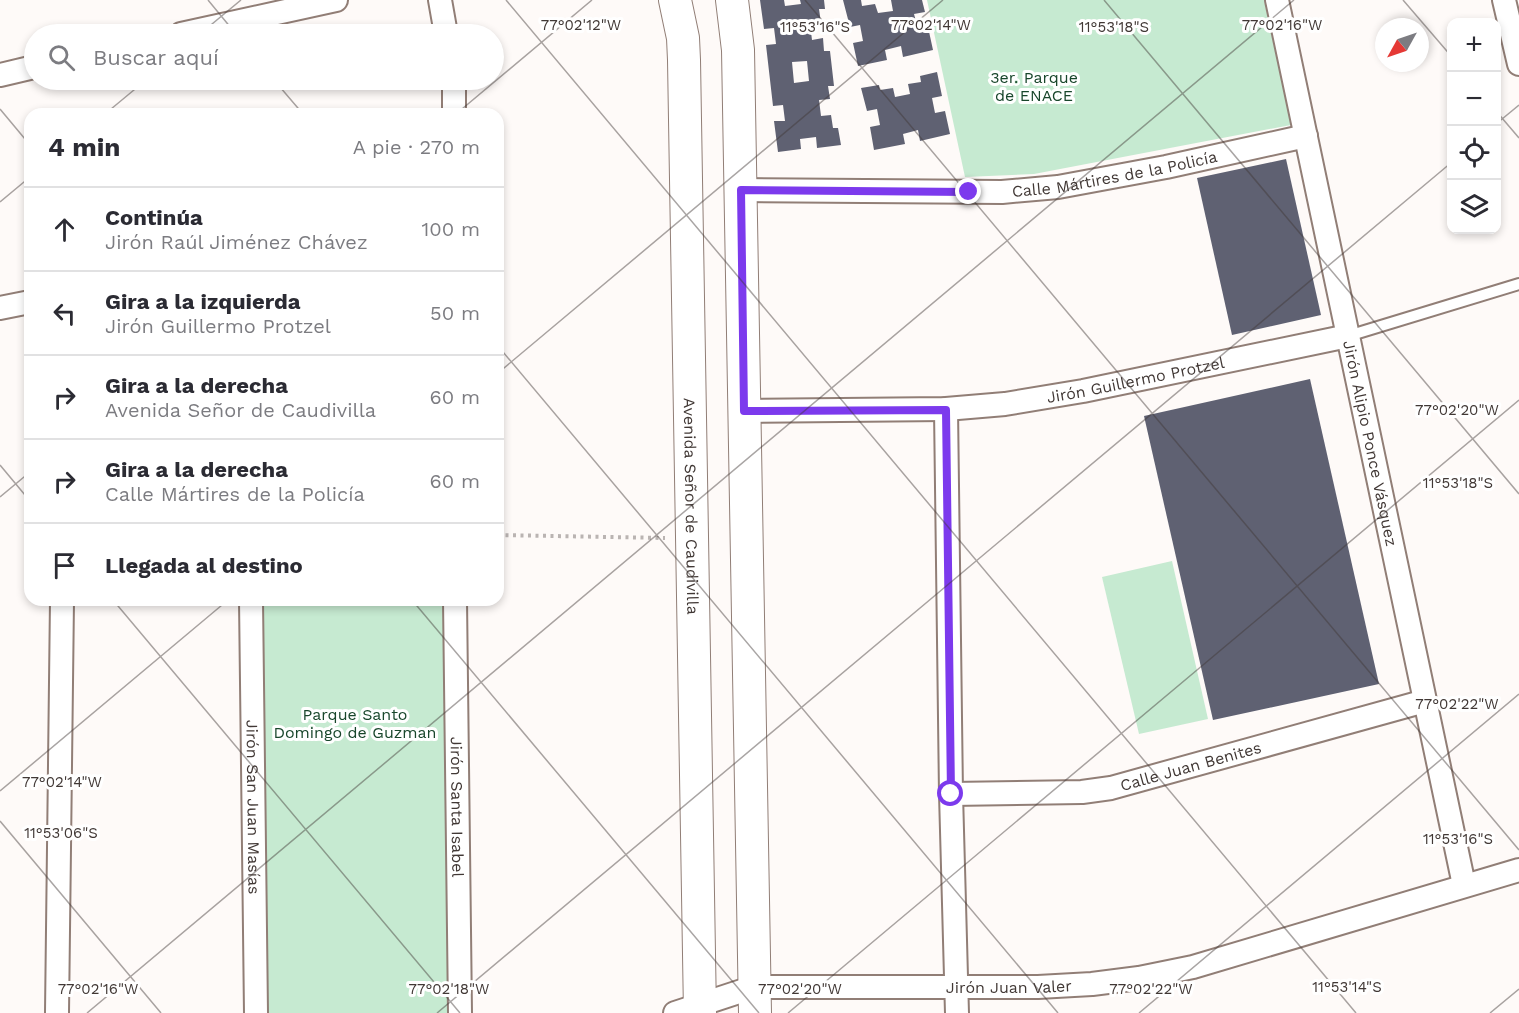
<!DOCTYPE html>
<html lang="es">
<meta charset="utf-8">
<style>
:root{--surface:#fff;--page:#f7f7f7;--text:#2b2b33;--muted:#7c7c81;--line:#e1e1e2}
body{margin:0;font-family:"Work Sans",sans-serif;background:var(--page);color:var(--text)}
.controls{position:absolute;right:18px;top:18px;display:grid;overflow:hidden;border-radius:12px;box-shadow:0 3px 9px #0003}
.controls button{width:54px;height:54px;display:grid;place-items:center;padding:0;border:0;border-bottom:2px solid var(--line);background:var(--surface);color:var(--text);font:30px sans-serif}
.compass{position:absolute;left:1375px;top:18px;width:54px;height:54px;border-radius:50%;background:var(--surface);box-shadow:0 3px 9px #0003;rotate:230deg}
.stop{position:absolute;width:18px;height:18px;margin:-14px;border:4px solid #7c3aed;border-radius:50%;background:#fff}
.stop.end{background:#7c3aed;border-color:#fff;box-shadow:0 2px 6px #0008}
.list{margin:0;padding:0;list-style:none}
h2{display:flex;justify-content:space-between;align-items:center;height:78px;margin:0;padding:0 24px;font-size:26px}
h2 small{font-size:20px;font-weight:400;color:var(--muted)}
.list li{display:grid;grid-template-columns:39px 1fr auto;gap:18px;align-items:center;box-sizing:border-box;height:84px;padding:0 24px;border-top:2px solid var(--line)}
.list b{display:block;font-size:22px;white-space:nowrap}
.list p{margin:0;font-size:20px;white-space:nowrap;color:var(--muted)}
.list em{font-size:20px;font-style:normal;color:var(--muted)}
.icon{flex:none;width:33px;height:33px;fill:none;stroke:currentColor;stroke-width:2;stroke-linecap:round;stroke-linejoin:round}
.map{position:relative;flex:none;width:1519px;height:1013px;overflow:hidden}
.search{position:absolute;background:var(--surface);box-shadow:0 3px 9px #0003;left:24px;top:24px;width:480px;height:66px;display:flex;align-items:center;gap:15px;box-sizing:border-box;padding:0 21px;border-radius:33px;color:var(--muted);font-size:22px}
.panel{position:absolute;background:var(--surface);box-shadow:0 3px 9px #0003;left:24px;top:108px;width:480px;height:498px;border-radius:18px}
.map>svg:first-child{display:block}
</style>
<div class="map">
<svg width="1519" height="1013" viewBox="0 0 1519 1013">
<rect width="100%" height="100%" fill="#fefaf8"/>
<g fill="#c6ead1">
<polygon points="927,0 1264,0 1291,125 1034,174 965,177"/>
<polygon points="1172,561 1208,719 1139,734 1102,577"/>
<polygon points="262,600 445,600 450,1013 268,1013"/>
</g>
<g fill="#5f6172" fill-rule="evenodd">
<path d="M760,0H784L785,6L801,4L800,0H824L825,9H819L821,23L810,24L812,40L823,38L824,51H830L834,86H828L830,99L819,100L821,116L831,115L833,128H838L841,145L817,148L816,137L800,139L801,149L778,152L774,121H785L783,105L773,106L766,45L776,44L774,28L764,29ZM807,61L809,81L794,83L792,62Z"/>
<polygon points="843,0 861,0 862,6 875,4 878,13 893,11 891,0 922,0 925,12 914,14 918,29 928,27 933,50 903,57 901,46 885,50 887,60 858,66 853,43 863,41 860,25 850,27"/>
<polygon points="937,72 942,96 932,98 935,113 945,111 950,134 920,141 918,130 903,134 905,144 874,150 870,127 880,125 877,109 867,111 861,88 879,85 880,90 893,88 895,97 910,94 908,84 921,82 920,76"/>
<polygon points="1286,159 1321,315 1232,335 1197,178"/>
<polygon points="1310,379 1379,684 1213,720 1144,416"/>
</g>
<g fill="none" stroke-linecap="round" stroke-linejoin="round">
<defs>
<polyline id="lane" points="1348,336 1519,284"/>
<g id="street">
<polyline points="440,0 446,34"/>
<path id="s1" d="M1277,0L1464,885"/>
<polyline points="1504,0 1519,64"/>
<polyline points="181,34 336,0"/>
<polyline points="0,75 34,67"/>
<polyline points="454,80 454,114"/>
<path id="s2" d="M741,190L1002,192L1058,187L1166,167L1306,136"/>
<polyline points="0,308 30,302"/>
<polyline points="946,409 951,794 957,1013"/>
<path id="s3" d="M744,411L946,409L1005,404L1083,391L1348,336"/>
<path id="s4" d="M251,600L256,1013"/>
<path id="s5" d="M455,600L460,1013"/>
<path id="s6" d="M951,794L1082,792L1111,788L1425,701"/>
<polyline points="57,1013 62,600"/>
<path id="s7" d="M675,1013L754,987H1038L1092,984L1139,978L1193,967L1519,870"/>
</g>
<g id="secondary">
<path id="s8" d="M675,0L683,38L684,60L700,1013"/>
<polyline points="732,0 738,50 755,1013"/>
</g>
</defs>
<use href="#lane" stroke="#917e76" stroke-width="14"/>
<use href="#street" stroke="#917e76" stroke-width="26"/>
<use href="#secondary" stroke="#917e76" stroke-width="34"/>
<polyline stroke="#bab4b2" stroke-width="4" stroke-dasharray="3 4.5" stroke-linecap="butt" points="498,535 665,538"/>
<use href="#lane" stroke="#fff" stroke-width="10"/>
<use href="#street" stroke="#fff" stroke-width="22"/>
<use href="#secondary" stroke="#fff" stroke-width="32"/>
</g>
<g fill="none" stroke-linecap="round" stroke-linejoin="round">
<polyline stroke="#7c3aed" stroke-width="8" points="951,794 946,410 744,411 741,190 969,192"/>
</g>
<path fill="none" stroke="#413835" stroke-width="1.5" stroke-opacity="0.45" d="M208,0L236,34M506,0L1356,1013M805,0L1519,850M1104,0L1519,494M1403,0L1452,57M200,34L241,0M274,80L303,114M0,109L30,145M1496,111L1519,138M105,114L146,80M456,114L592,0M1496,124L1519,105M0,202L30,177M498,346L1058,1013M498,373L943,0M0,465L30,501M0,497L30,472M113,600L460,1013M412,600L759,1013M0,791L228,600M0,821L161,1013M87,1013L1294,0M437,1013L1452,162M788,1013L1519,400M1139,1013L1519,694M1490,1013L1519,989"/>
<g text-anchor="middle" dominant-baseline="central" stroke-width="6" stroke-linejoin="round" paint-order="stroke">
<g font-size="16" fill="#18462b" stroke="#fff">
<text x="1034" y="77">3er. Parque<tspan x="1034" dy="18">de ENACE</tspan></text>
<text x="355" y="714">Parque Santo<tspan x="355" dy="18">Domingo de Guzman</tspan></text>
</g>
<g font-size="16" fill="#413835" stroke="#fff">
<text stroke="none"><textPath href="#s2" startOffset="375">Calle Mártires de la Policía</textPath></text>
<text stroke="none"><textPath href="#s3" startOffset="394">Jirón Guillermo Protzel</textPath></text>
<text stroke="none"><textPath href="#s1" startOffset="453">Jirón Alipio Ponce Vásquez</textPath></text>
<text stroke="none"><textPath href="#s8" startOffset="507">Avenida Señor de Caudivilla</textPath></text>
<text stroke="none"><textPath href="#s6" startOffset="243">Calle Juan Benites</textPath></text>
<text stroke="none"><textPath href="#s4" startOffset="207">Jirón San Juan Masías</textPath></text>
<text stroke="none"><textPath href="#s5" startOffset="207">Jirón Santa Isabel</textPath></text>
<text stroke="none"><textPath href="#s7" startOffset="338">Jirón Juan Valer</textPath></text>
</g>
</g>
<g font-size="15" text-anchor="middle" fill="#413835" stroke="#fff" stroke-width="6" stroke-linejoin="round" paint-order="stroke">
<text x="581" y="30">77°02'12"W</text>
<text x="931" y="30">77°02'14"W</text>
<text x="1282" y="30">77°02'16"W</text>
<text x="815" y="32">11°53'16"S</text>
<text x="1114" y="32">11°53'18"S</text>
<text x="1457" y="415">77°02'20"W</text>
<text x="1458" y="488">11°53'18"S</text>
<text x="1457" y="709">77°02'22"W</text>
<text x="62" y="787">77°02'14"W</text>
<text x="61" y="838">11°53'06"S</text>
<text x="1458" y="844">11°53'16"S</text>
<text x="1347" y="992">11°53'14"S</text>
<text x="98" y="994">77°02'16"W</text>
<text x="449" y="994">77°02'18"W</text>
<text x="800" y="994">77°02'20"W</text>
<text x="1151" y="994">77°02'22"W</text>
</g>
</svg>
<div class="controls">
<button>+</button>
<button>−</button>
<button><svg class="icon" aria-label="locate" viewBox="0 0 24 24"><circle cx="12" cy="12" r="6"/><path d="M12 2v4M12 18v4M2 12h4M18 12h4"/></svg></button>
<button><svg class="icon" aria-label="layers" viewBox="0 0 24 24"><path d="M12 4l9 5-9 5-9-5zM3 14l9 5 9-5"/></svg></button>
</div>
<svg class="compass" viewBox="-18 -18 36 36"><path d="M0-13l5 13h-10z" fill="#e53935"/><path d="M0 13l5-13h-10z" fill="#7c7c81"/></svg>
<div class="stop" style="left:951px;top:794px"></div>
<div class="stop end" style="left:969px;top:192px"></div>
<div class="search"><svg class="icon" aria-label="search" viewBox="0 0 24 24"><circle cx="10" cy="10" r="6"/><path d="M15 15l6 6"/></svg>Buscar aquí</div>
<section class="panel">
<h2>4 min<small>A pie · 270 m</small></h2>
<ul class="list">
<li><svg class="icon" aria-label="ahead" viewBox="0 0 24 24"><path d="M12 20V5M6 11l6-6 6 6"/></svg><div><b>Continúa</b><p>Jirón Raúl Jiménez Chávez</p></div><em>100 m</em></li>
<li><svg class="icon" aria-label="left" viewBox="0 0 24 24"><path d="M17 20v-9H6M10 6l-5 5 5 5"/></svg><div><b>Gira a la izquierda</b><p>Jirón Guillermo Protzel</p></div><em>50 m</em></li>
<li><svg class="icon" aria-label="right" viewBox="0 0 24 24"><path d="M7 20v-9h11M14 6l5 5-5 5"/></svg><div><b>Gira a la derecha</b><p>Avenida Señor de Caudivilla</p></div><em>60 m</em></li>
<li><svg class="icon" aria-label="right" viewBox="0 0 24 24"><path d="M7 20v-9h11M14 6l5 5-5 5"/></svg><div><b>Gira a la derecha</b><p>Calle Mártires de la Policía</p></div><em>60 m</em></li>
<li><svg class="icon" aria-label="arrive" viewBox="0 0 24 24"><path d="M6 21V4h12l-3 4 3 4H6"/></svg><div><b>Llegada al destino</b></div></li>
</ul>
</section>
</div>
